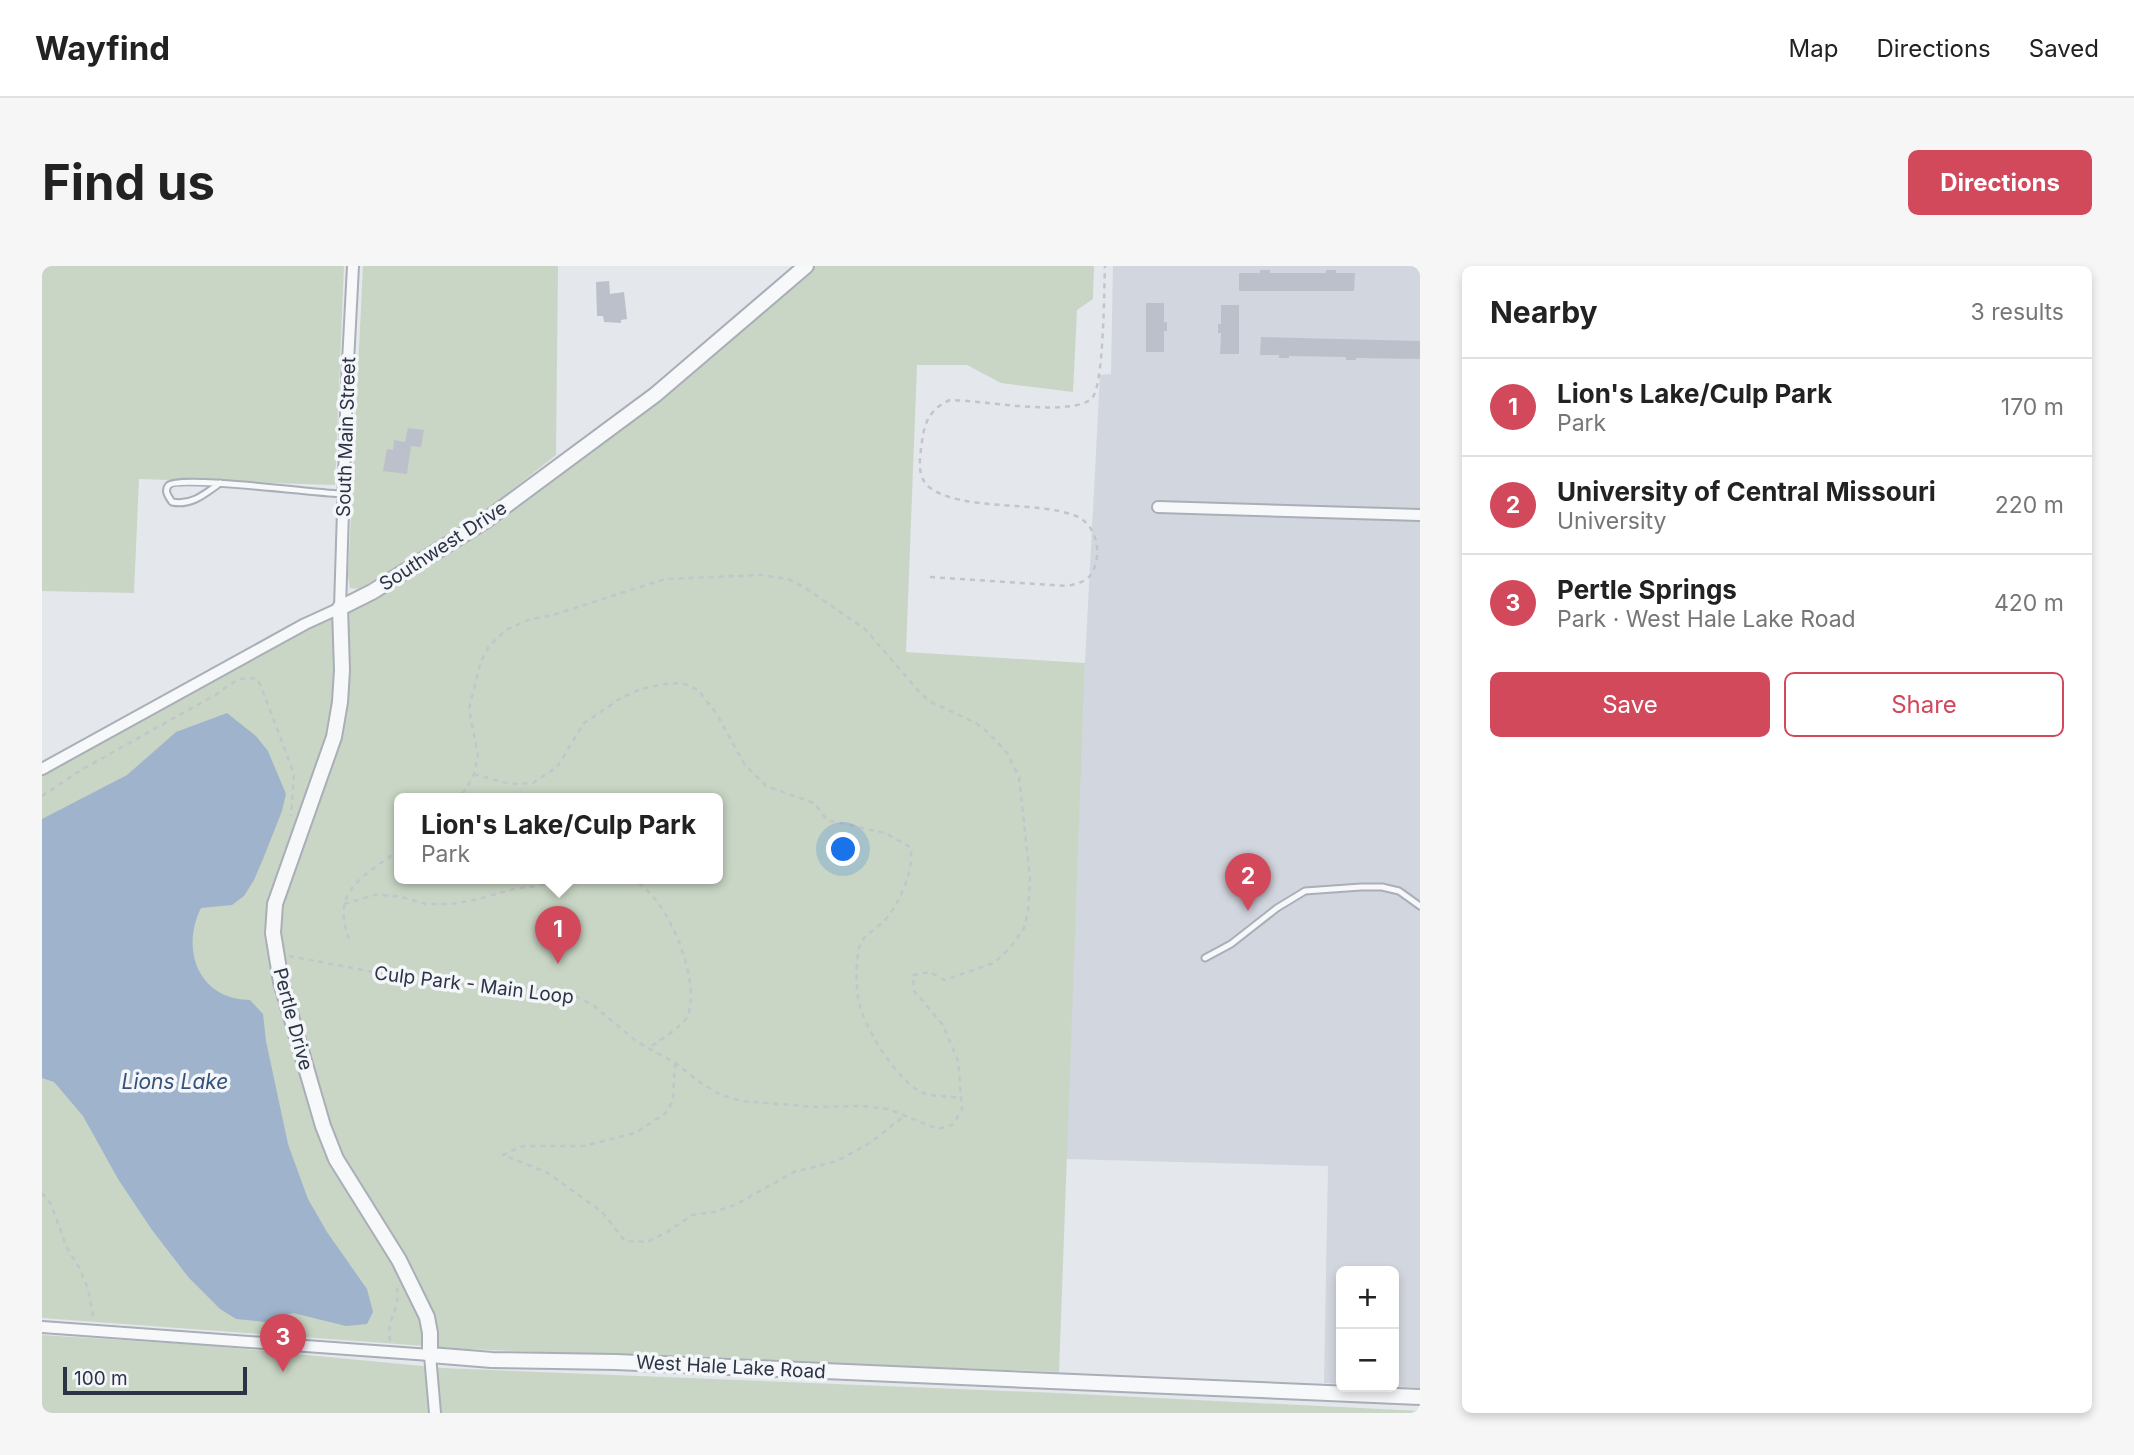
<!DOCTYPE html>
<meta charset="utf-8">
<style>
:root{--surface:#fff;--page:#f6f6f6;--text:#222;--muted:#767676;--line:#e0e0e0;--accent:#d1495b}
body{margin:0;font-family:Inter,sans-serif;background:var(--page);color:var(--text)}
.controls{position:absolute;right:21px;bottom:21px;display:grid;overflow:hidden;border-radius:10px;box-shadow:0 4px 10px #0003}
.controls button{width:63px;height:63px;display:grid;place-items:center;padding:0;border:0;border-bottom:2px solid var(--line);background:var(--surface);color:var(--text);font:35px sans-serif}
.scale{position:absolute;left:21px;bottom:18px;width:184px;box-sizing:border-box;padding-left:7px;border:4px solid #2b3445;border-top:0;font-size:19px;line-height:24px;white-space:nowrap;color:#2b3445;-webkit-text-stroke:5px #f4f6f9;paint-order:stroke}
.you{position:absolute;left:802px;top:584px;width:24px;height:24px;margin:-18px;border:5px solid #fff;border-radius:50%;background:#1a73e8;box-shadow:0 0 0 10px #1a73e833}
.badge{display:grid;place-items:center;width:46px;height:46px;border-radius:50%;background:var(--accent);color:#fff;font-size:23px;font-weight:700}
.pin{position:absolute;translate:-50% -58px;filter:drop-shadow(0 2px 4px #0008)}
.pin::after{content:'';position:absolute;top:37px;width:24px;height:21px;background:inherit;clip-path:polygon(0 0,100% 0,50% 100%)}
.popup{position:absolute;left:352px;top:527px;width:329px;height:91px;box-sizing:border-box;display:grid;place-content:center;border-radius:10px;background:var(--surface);filter:drop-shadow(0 2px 5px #0005);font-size:23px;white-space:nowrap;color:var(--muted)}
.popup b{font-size:26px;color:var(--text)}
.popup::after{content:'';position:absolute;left:50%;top:100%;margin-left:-14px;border:14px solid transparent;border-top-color:var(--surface)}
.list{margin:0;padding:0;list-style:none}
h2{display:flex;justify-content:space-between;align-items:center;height:91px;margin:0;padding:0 28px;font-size:30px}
h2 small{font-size:23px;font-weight:400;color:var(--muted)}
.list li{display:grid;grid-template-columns:46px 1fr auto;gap:21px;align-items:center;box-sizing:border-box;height:98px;padding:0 28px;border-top:2px solid var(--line)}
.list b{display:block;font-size:26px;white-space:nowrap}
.list p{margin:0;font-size:23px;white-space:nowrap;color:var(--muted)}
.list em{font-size:23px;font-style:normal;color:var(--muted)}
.actions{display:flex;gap:14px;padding:21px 28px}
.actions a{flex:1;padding:16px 0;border:2px solid var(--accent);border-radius:10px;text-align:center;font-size:24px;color:var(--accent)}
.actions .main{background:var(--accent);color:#fff}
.map{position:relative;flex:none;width:1378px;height:1147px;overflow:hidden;border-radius:10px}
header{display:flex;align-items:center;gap:42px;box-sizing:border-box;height:98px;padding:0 35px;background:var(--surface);border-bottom:2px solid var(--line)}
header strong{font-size:33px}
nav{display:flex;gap:38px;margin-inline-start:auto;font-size:24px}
.intro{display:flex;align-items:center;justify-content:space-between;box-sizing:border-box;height:168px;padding:0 42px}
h1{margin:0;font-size:49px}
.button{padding:18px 32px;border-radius:10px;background:var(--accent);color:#fff;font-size:24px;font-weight:700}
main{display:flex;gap:42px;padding:0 42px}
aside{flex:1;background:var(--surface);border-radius:10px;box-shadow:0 4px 10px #0003}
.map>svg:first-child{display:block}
</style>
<header>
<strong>Wayfind</strong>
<nav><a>Map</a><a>Directions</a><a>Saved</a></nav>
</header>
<div class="intro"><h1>Find us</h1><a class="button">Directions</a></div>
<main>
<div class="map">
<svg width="1378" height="1147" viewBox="0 0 1378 1147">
<rect width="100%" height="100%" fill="#e4e7ec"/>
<polygon fill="#d2d6de" points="1071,0 1378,0 1378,1122 1352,1120 1352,1005 1299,1005 1299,1118 1282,1117 1286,900 1024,893 1043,397 1058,109 1069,108"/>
<g fill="#c9d6c5" fill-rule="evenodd">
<polygon points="0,0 302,0 293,219 97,213 92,327 0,325"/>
<polygon points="321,0 516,0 514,189 437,250 318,323 308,322 306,310"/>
<path d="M764,0H1052L1051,33L1035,44L1031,126L959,117L925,99H875L864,386L1043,397L1017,1106L424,1083L0,1052V503L330,326L613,129ZM357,532H675V612H357Z"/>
<polygon points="0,1069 160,1079 401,1102 1015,1127 1378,1145 1378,1147 0,1147"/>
</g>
<path fill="#9fb4cc" d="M185,447L214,470L226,485L244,528L240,545L221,593L212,614L202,630L190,639L159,642C138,684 157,734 208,734L221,748L224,775L246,878L266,933L285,966L325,1023L331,1046L325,1058L304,1060L251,1047L223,1056L194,1053L178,1043L147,1012L110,964L76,913L41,850L12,816L0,812V553L85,509L134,466Z"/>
<g fill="#bbc0ca">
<polygon points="1218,4 1228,4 1228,7 1284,7 1284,4 1294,4 1294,7 1313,7 1312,25 1197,25 1197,7 1218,7"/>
<polygon points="567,15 568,28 582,26 585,53 579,54 579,57 562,56 561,50 555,50 554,16"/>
<polygon points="1104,37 1122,37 1122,56 1125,56 1125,65 1122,65 1122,86 1104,86"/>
<polygon points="1179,39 1197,39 1197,88 1178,88 1179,67 1176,67 1176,58 1179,58"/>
<polygon points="1219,71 1378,75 1378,93 1314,92 1314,94 1304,94 1304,91 1247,90 1247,92 1237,92 1237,89 1218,89"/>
<polygon points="366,162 382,164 379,181 369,180 365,208 341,205 345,183 351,184 352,174 363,176"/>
</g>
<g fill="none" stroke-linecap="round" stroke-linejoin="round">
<defs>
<g id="service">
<path d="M178,217C163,228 149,240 130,236C127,231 122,226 126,220C133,208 279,228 301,228"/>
<polyline points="1163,692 1189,678 1235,642 1263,625 1319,621 1340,621 1357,625 1378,640"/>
</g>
<g id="minor">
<polyline points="1116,241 1378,249"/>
<polyline points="0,503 263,358 298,342 305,115 311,0"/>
<polyline points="0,1061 388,1089 393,1147"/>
</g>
<polyline id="tertiary" points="764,0 613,129 443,255 330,326 298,342 300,404 298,436 292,471 233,638 231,667 239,716 281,860 294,893 357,994 385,1051 388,1067 388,1089 450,1094 574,1096 1378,1131"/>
</defs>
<use href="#service" stroke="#a9aeb7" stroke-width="9"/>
<use href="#minor" stroke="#a9aeb7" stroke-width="14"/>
<use href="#tertiary" stroke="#a9aeb7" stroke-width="18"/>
<g stroke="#c2c5cb" stroke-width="2.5" stroke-dasharray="5 5" stroke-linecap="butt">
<path d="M888,311L1025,320C1039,317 1048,315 1053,300C1059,282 1053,258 1034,250C995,234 919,246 887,221C874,210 878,191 880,176C882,156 889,142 908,134C938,134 1031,152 1050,132C1062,120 1062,22 1063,0"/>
<path d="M432,508L468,518L491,517L515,501L542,457L579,432L599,423L628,417L643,418L656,424L674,447L703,499L724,520L772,537L785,554L843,567L868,581C874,601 856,641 842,655C833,664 820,669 817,682C814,696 814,717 816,731C819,758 856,817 881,827C892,831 908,830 919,832"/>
<path d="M0,530L39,504L175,428C188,418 198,409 215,413L219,420L252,508L249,550"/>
<path d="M557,612C569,613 590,612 599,619C628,640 660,717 645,751C640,761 616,775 607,782"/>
<polyline points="302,638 333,629 356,630 384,638 407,638 429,635 472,623 549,612"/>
<path d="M307,673C288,623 323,610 357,584"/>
<polyline points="247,690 374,714 462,719 529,728 551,739 594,775 633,797 659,817 679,829 700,835 774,841 819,840 846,843 896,863 910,859 920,844 916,795 901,759 872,725 871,709 888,706 902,714 952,697 969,681 982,662 986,646 988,613 977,511 965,487 948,468 934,457 891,437 880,429 823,363 762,321 746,313 719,309 623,313 511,349 486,354 464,364 447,380 439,395 427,443 436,489 432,508 424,523 415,532"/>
<polyline points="633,797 631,834 624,847 593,867 542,880 481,880 461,889 506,907 560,946 583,975 605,976 625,966 650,949 672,946 693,939 752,906 795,895 828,877 862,850"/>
<polyline points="0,927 9,938 24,980 38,1003 46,1023 52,1055"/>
<path d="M348,1075C344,1052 358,1047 355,1022"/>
</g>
<use href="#service" stroke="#f7f8fa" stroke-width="5"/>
<use href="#minor" stroke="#f7f8fa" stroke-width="10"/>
<use href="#tertiary" stroke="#f7f8fa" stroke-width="14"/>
</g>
<g text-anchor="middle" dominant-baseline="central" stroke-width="7" stroke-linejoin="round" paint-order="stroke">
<g font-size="19" fill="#2b3445" stroke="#f4f6f9">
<text transform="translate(304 171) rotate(-88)">South Main Street</text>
<text transform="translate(401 280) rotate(-33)">Southwest Drive</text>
<text transform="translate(432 719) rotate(7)">Culp Park - Main Loop</text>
<text transform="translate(251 753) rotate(75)">Pertle Drive</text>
<text transform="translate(689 1101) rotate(3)">West Hale Lake Road</text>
</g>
<g font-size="21" font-style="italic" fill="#34527a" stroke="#f4f6f9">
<text x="133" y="815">Lions Lake</text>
</g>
</g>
</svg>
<div class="controls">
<button>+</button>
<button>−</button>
</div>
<div class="scale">100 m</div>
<div class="you"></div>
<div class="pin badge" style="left:516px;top:698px">1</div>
<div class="popup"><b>Lion's Lake/Culp Park</b>Park</div>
<div class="pin badge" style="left:1206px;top:645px">2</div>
<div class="pin badge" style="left:241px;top:1106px">3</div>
</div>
<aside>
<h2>Nearby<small>3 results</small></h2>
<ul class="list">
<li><span class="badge">1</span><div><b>Lion's Lake/Culp Park</b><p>Park</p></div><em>170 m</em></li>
<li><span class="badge">2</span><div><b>University of Central Missouri</b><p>University</p></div><em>220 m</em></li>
<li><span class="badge">3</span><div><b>Pertle Springs</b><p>Park · West Hale Lake Road</p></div><em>420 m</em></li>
</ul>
<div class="actions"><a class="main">Save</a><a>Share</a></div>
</aside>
</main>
